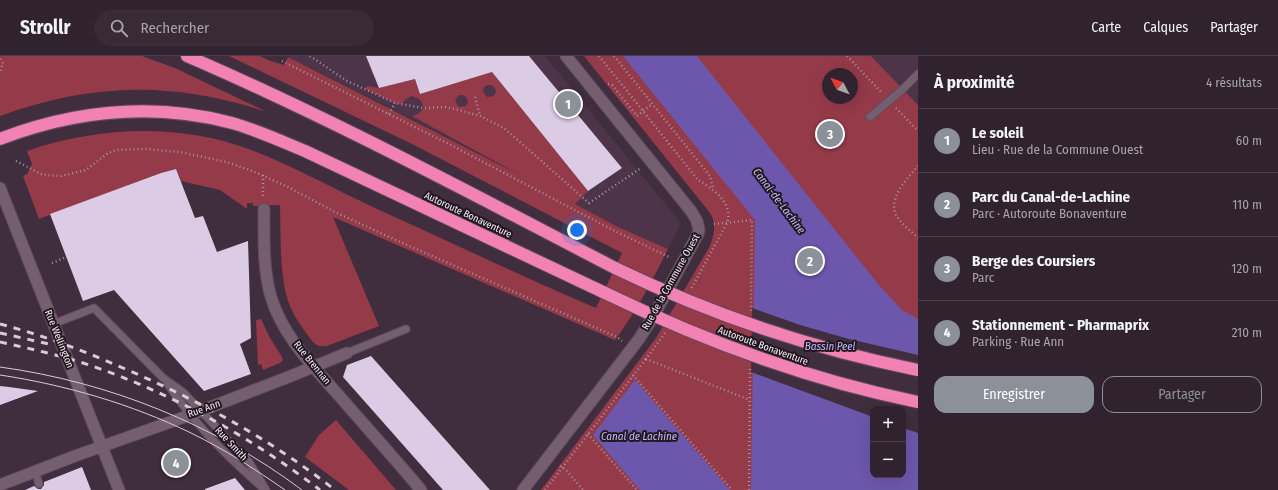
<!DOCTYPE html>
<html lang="fr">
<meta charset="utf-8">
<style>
:root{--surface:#30222e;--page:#382a36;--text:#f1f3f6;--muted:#a8a4aa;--line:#4b3f4a;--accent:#8c9099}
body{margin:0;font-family:"Fira Sans Condensed",sans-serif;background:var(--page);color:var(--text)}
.controls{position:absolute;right:12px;bottom:12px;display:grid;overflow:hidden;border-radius:8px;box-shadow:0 4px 16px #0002}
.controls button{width:36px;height:36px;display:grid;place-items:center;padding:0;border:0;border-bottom:1px solid var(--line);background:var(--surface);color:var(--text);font:20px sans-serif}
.compass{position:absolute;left:822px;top:12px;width:36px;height:36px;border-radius:50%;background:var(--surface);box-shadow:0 4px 16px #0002;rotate:311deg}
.you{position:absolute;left:577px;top:174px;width:14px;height:14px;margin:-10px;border:3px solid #fff;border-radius:50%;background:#1a73e8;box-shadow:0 0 0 6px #1a73e833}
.badge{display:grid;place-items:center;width:26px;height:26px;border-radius:50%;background:var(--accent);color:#fff;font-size:13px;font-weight:700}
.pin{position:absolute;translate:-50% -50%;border:2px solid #fff;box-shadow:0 1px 4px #0006}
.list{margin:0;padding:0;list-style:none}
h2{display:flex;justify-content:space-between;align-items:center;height:52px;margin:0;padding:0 16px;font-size:17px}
h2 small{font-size:13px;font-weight:400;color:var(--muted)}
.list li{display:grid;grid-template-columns:26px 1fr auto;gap:12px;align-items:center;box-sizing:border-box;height:64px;padding:0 16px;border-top:1px solid var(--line)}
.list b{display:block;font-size:15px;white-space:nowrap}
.list p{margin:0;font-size:13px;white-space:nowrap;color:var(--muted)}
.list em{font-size:13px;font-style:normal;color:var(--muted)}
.actions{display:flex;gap:8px;padding:12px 16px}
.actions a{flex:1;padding:9px 0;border:1px solid var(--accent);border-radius:12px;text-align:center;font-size:14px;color:var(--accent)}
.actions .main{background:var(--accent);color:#fff}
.icon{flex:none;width:22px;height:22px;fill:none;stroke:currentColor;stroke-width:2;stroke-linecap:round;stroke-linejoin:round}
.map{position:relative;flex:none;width:918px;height:434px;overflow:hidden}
header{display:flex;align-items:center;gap:24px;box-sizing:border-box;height:56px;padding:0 20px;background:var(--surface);border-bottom:1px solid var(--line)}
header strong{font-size:19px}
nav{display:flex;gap:22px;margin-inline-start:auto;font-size:14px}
.search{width:280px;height:36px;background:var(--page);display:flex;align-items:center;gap:10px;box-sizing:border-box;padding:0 14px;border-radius:22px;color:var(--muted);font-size:15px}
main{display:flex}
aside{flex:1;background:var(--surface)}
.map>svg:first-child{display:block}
</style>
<header>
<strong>Strollr</strong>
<div class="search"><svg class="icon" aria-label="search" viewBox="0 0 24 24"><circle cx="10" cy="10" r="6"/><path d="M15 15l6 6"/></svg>Rechercher</div>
<nav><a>Carte</a><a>Calques</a><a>Partager</a></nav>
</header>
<main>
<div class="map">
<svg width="918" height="434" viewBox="0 0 918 434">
<rect width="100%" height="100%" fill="#402d3d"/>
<g fill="#4d3448">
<polygon points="291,0 545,0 679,165 679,171 668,193 618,171 490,103 288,1"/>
<polygon points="871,0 918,0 918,49"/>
</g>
<g fill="#953a49" fill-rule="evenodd">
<path d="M0,0H142L175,12L263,54L264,55C170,25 92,27 0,60Z"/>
<path d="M229,0H260L268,4L284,9L288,1L520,119L412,60L418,58L423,53V52H428L423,51C422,43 418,42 411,40L405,44L402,48L395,47L365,33L367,30L379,32L415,23L420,38L492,16L588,135L575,148L618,171L668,193C652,225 636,256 615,284L333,161L379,270L327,290C315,292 312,285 306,277C300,268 294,260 290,250C279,224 281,177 280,149L253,150V147H247V153L220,134L181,125L176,113L161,117L39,163L23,120L27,118L32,108L27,95C100,70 181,67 254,95C295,111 334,133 373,151C448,185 521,220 596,252L622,197L414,89ZM488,29H491L495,32L496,36L494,40L487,41L483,36L484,31ZM460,39H463L467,42L468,46L466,50L459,51L455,45L457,41Z"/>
<path d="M584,0H871L918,49V434H541L656,282L710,190C714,178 717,168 710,157ZM828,18H852V42H828ZM873,353H903V419H873Z"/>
<polygon points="261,263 270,282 282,301 283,304 280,307 263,314 261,308 258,309 256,264"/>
<polygon points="336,364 396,434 349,434 305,401 319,379"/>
</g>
<g fill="#6d57ac" fill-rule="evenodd">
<path d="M623,0H697L878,228L902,254L918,263V434H751L755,164ZM873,353H903V419H873Z"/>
<polygon points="635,324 730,434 640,434 593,379"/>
</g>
<polygon fill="#402d3d" points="752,252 800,269 849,283 918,299 918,377 903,372 903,353 873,353 873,361 751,316"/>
<g fill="#dbcbe4">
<polygon points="366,0 529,0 622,112 588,135 492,16 420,38 415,23 379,32"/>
<polygon points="176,113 195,162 203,160 217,196 248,185 251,282 240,288 251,318 204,335 114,234 83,245 50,158 161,117"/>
<polygon points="371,300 490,434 443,434 343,321 347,309"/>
<polygon points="0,330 9,331 38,335 0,349"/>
<polygon points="82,411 91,434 25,434 34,430 38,433 41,433 44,429 44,426"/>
<polygon points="235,422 245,434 205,434 205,433"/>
</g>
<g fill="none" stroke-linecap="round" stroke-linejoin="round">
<defs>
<g id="service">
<polyline points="870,61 903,33 918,18"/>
<polyline points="53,268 94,252 163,322 183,336 249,406 266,434"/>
<polyline points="347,297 406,273"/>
<path d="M167,327C193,366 226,400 262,431"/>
<polyline points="35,415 39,428"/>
</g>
<g id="minor">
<path d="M264,153C264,182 263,214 271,241C283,281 314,311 341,342C368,373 395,403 421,434"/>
<polyline points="0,429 75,400 190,359 291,320 347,297"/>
</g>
<g id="tertiary">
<polyline points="0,132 119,434"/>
<polyline points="523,434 639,283 653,261 698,178 699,174 697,165 691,155 566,0"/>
</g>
<g id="motorway">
<path d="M187,0C333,63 474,139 615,212"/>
<path d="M0,83C76,54 152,46 232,67C257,74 281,85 305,95L603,236"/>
</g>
</defs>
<use href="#service" stroke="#5d4c5a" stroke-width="9"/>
<use href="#minor" stroke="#5d4c5a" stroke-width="13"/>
<use href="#tertiary" stroke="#5d4c5a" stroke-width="13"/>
<use href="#motorway" stroke="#5d4c5a" stroke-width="14"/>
<g stroke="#a393a0" stroke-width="2.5" stroke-dasharray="1 3" stroke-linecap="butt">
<polyline points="310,0 347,25 395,47 423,52 445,51 459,54 480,60 504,72 589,147 641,112"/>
<path d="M599,0L698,124C713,133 734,147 727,167L691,233"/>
<polyline points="614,0 710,120 713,132"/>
<polyline points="847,0 882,37"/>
<polyline points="0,3 3,7 0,16"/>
<polyline points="282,5 447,87 611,173 671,202"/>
<polyline points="608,28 612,29 637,60 652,48"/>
<polyline points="475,41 480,60"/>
<polyline points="896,52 918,75"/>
<polyline points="389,58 395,47"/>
<polyline points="16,105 43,119 61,120 86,114 108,97 117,94 146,93 180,96 226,106 250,114 286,130 335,156 398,185 592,270 617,281 622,285"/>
<path d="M918,110C908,122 888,141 896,159C901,168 911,175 918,182"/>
<polyline points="263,119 263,141"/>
<polyline points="714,168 752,164 751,256"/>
<polyline points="52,207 66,201"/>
<polyline points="665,277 646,303 750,344"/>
<polyline points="633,319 732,434"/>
<polyline points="588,378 637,434"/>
<polyline points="560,410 566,414 583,434"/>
<polyline points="545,434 646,303 645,302"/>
<polyline points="749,434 750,313"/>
</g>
<use href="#service" stroke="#745e70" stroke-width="7"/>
<use href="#minor" stroke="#745e70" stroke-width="11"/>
<use href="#tertiary" stroke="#745e70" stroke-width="11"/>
<use href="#motorway" stroke="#f281b4" stroke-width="12"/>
<g stroke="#d9cbd6" stroke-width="1">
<path d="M0,311C109,326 214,368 302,434"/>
<path d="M0,319C66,329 131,348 191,377C224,393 255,413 285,434"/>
</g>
<g stroke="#d9cbd6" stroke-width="3" stroke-dasharray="7 7" stroke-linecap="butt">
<path d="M0,268C42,279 82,294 123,312C198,344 270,383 335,434"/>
<polyline points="0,277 49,288"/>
<path d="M0,286C27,292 54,298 80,306C166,334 248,379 320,434"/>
</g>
<defs>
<g id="motorway-bridge">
<path d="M615,212C712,259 813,293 918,314"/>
<path d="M603,236C704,285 808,324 918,346"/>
</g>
</defs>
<use href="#motorway-bridge" stroke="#5d4c5a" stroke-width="14" stroke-linecap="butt"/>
<use href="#motorway-bridge" stroke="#f281b4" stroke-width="12"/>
</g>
<g text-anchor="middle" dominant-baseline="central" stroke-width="4" stroke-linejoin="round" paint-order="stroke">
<g font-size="10" fill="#f6e9f3" stroke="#221920">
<text transform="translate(468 159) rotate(25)">Autoroute Bonaventure</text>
<text transform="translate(671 226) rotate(-61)">Rue de la Commune Ouest</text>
<text transform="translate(59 283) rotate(68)">Rue Wellington</text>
<text transform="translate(763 290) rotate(20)">Autoroute Bonaventure</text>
<text transform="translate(312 307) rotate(51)">Rue Brennan</text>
<text transform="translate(204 353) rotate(-20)">Rue Ann</text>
<text transform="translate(231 388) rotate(47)">Rue Smith</text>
</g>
<g font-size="11" font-style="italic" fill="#c5b8fc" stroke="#221920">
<text transform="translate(779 145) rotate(53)">Canal-de-Lachine</text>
<text x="830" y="290">Bassin Peel</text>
<text x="639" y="380">Canal de Lachine</text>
</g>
</g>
</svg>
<div class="controls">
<button>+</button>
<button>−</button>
</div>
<svg class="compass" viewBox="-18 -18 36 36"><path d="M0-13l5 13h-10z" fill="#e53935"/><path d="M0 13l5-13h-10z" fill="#a8a4aa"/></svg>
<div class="you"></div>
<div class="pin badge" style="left:568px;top:48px">1</div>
<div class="pin badge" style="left:810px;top:205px">2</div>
<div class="pin badge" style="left:830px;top:78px">3</div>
<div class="pin badge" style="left:176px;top:407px">4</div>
</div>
<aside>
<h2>À proximité<small>4 résultats</small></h2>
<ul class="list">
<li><span class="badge">1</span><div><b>Le soleil</b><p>Lieu · Rue de la Commune Ouest</p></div><em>60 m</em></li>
<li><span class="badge">2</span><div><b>Parc du Canal-de-Lachine</b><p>Parc · Autoroute Bonaventure</p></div><em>110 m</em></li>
<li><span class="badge">3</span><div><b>Berge des Coursiers</b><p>Parc</p></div><em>120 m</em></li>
<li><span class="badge">4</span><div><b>Stationnement - Pharmaprix</b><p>Parking · Rue Ann</p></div><em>210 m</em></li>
</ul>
<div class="actions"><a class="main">Enregistrer</a><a>Partager</a></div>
</aside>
</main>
